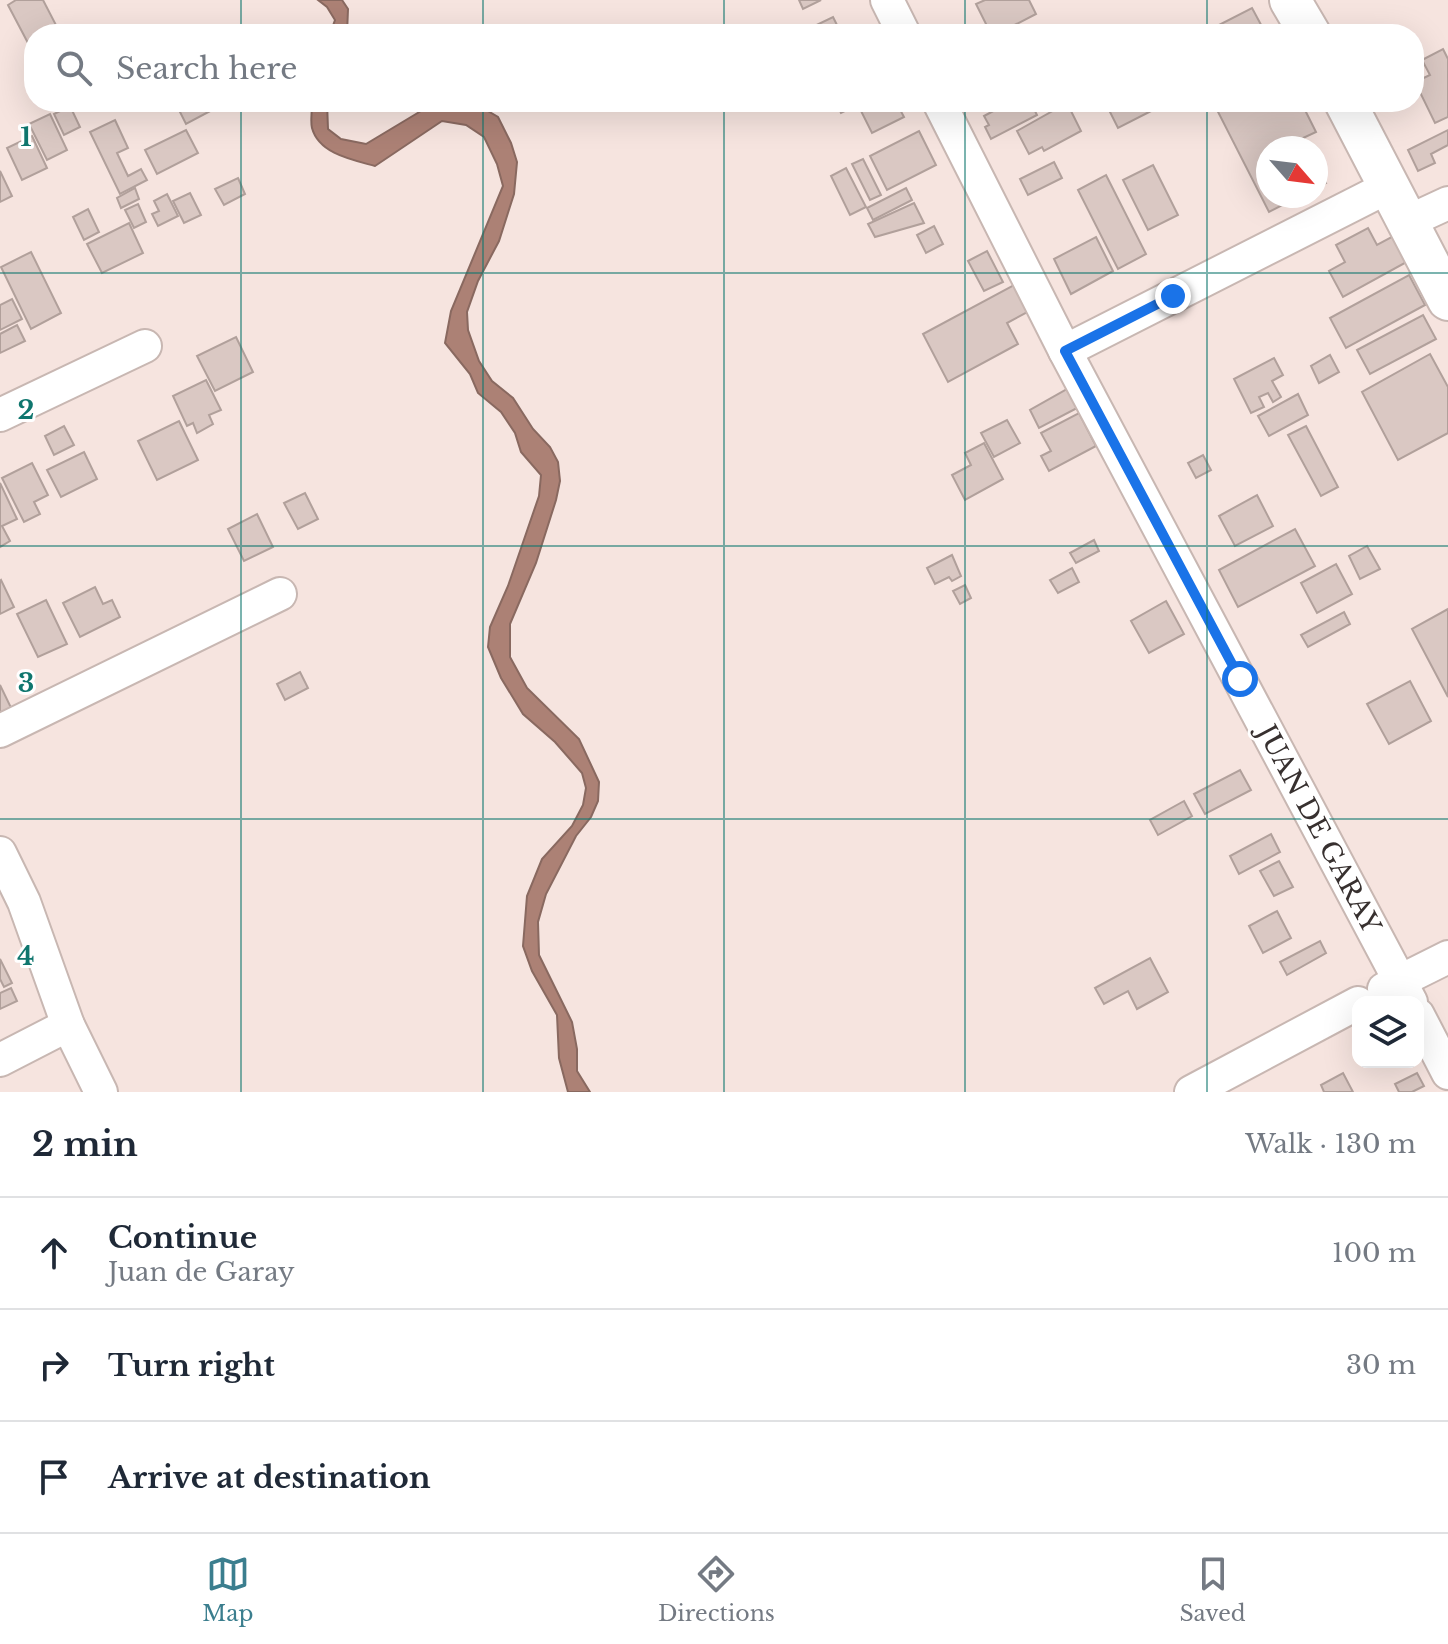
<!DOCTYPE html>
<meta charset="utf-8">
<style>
:root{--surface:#fff;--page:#f2f2f3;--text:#1f2937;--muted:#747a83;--line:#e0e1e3;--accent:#3b7e8e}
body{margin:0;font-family:"Libre Baskerville",serif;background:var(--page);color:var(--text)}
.controls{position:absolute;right:24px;bottom:24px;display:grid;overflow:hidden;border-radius:16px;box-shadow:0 8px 32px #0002}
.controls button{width:72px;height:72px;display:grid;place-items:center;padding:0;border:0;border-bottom:2px solid var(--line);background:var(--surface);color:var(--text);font:40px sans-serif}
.compass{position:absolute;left:1256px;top:136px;width:72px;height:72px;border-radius:50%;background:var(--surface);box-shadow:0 8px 32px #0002;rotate:118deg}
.stop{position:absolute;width:24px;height:24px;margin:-18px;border:6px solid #1a73e8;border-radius:50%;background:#fff}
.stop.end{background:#1a73e8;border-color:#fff;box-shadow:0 2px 8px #0008}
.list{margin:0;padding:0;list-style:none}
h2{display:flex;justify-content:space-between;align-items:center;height:104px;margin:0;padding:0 32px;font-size:34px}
h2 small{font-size:26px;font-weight:400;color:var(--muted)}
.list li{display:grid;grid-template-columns:52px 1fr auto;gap:24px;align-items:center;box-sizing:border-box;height:112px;padding:0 32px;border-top:2px solid var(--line)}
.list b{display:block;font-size:30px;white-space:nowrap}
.list p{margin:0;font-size:26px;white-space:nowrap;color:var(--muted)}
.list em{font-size:26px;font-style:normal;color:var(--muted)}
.icon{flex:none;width:44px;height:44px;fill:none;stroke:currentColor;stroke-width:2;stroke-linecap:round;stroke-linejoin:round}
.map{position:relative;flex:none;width:1448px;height:1092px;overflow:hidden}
.search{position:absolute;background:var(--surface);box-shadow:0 8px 32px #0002;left:24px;right:24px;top:24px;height:88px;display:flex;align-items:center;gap:20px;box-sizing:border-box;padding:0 28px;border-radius:32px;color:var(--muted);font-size:30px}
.sheet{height:440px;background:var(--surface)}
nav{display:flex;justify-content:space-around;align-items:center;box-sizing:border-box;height:112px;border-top:2px solid var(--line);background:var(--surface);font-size:22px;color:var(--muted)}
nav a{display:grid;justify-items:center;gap:4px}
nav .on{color:var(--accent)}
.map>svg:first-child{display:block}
</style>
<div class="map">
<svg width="1448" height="1092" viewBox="0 0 1448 1092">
<rect width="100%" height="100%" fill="#f6e4df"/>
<g fill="#ac8175" stroke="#896960" stroke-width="2">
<polygon points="318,0 342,0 348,9 347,34 330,34 335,20 327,7"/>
<path d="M311,102H327L328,129L341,139L366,144L436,102L465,105L486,110L498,117L511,143L517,162L514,194L499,241L478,281L467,312L468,330L479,361L492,381L513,398L533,429L550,447L558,462L560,481L556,500L536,563L510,624V657L527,688L579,739L599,782L598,801L591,817L576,836L546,894L538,922L539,955L572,1022L577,1049V1071L590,1092H568L559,1058L557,1015L532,971L523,946L527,896L542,859L572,826L583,805L586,788L582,773L555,742L523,714L501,678L488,647L490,627L508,586L539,496L541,475L521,452L515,433L501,412L478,393L470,374L445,343L451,311L503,186L497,164L484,137L466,125L442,121L375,166C353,160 319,154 312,128C310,120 313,110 311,102Z"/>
</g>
<g fill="#dac8c3" stroke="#b1a09b" stroke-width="2">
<polygon points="16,0 43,0 57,27 44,34 34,34 34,39 28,43 8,5"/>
<polygon points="799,0 821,0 803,9"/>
<polygon points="985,0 1029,0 1036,14 997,34 991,34 976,4"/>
<polygon points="1252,8 1266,34 1218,34 1215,27"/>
<polygon points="833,17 839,29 829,34 802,34 802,32"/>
<polygon points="1025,26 1029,34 1010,34"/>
<polygon points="1443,49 1448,59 1448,117 1435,123 1415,82 1430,75 1422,60"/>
<polygon points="175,102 210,102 214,109 186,124"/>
<polygon points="829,102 863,102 841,113 837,104 832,106"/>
<polygon points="868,102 896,102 904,117 872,133 859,107"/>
<polygon points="1010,102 1019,102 1022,107 1031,103 1037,115 991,139 985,127 989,125 984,116"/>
<polygon points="1105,102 1156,102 1159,107 1118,128"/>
<polygon points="1213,102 1301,102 1316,132 1303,138 1308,148 1268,148 1268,196 1300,196 1269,212"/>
<polygon points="1067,103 1081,131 1044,151 1042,147 1029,154 1017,131"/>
<polygon points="70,106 80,127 64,135 54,114"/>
<polygon points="50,114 67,150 47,160 29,124"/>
<polygon points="115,120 128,148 117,153 128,176 141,169 147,180 120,194 90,132"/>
<polygon points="186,130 198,153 157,174 145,150"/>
<polygon points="1448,130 1448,145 1431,154 1435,163 1418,171 1408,150"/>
<polygon points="919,131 936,165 887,190 870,156"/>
<polygon points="32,136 47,168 22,180 7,148"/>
<polygon points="863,159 881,195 870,200 852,164"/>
<polygon points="1054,162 1062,178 1028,195 1020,179"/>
<polygon points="1316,164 1326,183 1316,188"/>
<polygon points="1153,165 1178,215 1148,230 1123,180"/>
<polygon points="846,168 866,207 850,215 831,176"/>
<polygon points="0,171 12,196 0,202"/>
<polygon points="1106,175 1146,254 1118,269 1078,190"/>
<polygon points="238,178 245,194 224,205 215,189"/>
<polygon points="135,188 139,199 121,208 117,198"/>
<polygon points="906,188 912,200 873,220 867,208"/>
<polygon points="190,193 201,215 184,223 173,201"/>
<polygon points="167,194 178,216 158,226 152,214 159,211 154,201"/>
<polygon points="914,203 924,223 875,237 868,224"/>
<polygon points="138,204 146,222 134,228 125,210"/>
<polygon points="88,209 99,232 84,240 73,217"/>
<polygon points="129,223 143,253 102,273 87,244"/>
<polygon points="934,226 943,244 926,253 917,235"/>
<polygon points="1368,228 1377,245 1399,233 1412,259 1343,297 1329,271 1345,262 1336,245"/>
<polygon points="1096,237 1113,271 1071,294 1054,259"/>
<polygon points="987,251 1003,282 984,291 968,261"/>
<polygon points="31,252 61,313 31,329 1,267"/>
<polygon points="1409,275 1425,305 1346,348 1330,318"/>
<polygon points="1014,285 1022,301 1035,308 1007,323 1018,344 948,382 923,334"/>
<polygon points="12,299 22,319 0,330 0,305"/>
<polygon points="1423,315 1436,339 1370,374 1357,350"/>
<polygon points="17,325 25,341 0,353 0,334"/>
<polygon points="236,337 253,372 215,391 197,356"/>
<polygon points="1430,354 1448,387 1448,433 1398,460 1362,392"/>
<polygon points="1330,355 1339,372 1319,383 1311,366"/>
<polygon points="1274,358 1283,375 1272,381 1281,397 1273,402 1268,393 1259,397 1264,407 1251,413 1234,379"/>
<polygon points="206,380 221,410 209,415 213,424 197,433 193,423 187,426 173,396"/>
<polygon points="1069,388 1079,407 1039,428 1030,410"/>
<polygon points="1298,394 1308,415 1269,436 1258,416"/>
<polygon points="1079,413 1096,446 1049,471 1041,456 1051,451 1041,433"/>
<polygon points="1007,420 1020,443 994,457 981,433"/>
<polygon points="179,421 198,460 157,480 138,441"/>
<polygon points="64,426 74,445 54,455 45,436"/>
<polygon points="1306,426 1338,487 1321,496 1288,435"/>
<polygon points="984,443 1003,479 965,500 952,475 971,465 965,453"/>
<polygon points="84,452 97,479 61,497 47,470"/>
<polygon points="1203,455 1211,470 1196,478 1188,463"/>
<polygon points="32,463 48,495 34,502 40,514 24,522 2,478"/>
<polygon points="0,483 17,519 2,526 10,541 0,547"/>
<polygon points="305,493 318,519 298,529 284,503"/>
<polygon points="1257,495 1273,526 1235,546 1219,516"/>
<polygon points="257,514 273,547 244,561 228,529"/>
<polygon points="1295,529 1315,566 1238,607 1219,570"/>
<polygon points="1094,540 1099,551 1076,563 1070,553"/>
<polygon points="1367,546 1380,569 1360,579 1349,556"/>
<polygon points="952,555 961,576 952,581 949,577 935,584 927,568"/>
<polygon points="1336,564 1352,594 1317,613 1301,583"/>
<polygon points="1072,568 1079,582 1058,593 1050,580"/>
<polygon points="1,580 14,607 0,614 0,581"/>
<polygon points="965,585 971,598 960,604 953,591"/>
<polygon points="95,587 103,604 112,600 120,617 80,637 63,603"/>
<polygon points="46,600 67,644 38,657 17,614"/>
<polygon points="1166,601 1184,634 1149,653 1131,621"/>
<polygon points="1448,609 1448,697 1412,629"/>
<polygon points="1344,612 1350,624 1308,647 1301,635"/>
<polygon points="300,672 308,688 285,700 277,684"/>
<polygon points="1410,681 1431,721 1389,744 1367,704"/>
<polygon points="0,685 15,716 0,723"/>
<polygon points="1240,770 1251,790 1205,814 1194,794"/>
<polygon points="1184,801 1192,816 1158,835 1150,820"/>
<polygon points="1271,834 1280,852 1239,874 1230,856"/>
<polygon points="1279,861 1293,887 1274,896 1260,871"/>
<polygon points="1277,911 1291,938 1263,953 1249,926"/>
<polygon points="1320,941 1326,953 1287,975 1280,962"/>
<polygon points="1150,958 1168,992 1137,1009 1128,991 1104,1004 1095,988"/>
<polygon points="0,959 12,983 4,987 0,979"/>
<polygon points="11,988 17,1001 0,1009 0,993"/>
<polygon points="1343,1073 1353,1092 1324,1092 1321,1085"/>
<polygon points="1417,1073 1424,1086 1412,1092 1399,1092 1395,1084"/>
</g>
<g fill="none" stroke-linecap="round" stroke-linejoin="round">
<defs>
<g id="minor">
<polyline points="887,0 904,34"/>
<polyline points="939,102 1065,351 1411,1002"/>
<polyline points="1407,222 1448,203"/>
<polyline points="1065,351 1388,187"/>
<polyline points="0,415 145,346"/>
<polyline points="0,731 280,594"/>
<polyline points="0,853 24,902 68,1025 101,1092"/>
<polyline points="1384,989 1448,957"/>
<polyline points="1418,1015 1448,1073"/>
<polyline points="0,1060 68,1025"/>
<polyline points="1191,1092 1358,1003"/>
</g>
<g id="major">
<polyline points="1290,0 1310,34"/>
<polyline points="1345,102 1448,300"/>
</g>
</defs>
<use href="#minor" stroke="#c8b7b2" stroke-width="36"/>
<use href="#major" stroke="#c8b7b2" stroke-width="44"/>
<use href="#minor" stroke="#fff" stroke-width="32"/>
<use href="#major" stroke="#fff" stroke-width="40"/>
</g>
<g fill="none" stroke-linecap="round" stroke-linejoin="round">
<polyline stroke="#1a73e8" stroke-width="10" points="1173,296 1065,351 1240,679"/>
</g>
<path fill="none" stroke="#0f766e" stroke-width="2" stroke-opacity="0.55" d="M241,0V34M483,0V34M724,0V34M965,0V34M1207,0V34M241,102V1092M483,102V1092M724,102V1092M965,102V1092M1207,102V1092M0,273H1448M0,546H1448M0,819H1448"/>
<g text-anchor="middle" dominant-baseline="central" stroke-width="6" stroke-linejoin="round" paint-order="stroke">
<g font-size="26" fill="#37302f" stroke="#fff">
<text transform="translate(1319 829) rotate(62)">JUAN DE GARAY</text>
</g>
</g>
<g font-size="26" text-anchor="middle" font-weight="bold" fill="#0f766e" stroke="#fff" stroke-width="6" stroke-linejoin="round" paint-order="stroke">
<text x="26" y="146">1</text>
<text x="26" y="419">2</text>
<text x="26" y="692">3</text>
<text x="26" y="965">4</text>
</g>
</svg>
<div class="controls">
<button><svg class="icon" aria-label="layers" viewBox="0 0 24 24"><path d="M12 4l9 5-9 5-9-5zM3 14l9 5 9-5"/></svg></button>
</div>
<svg class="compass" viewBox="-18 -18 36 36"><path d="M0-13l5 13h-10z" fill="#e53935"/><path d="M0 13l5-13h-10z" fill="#747a83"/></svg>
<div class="stop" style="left:1240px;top:679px"></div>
<div class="stop end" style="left:1173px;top:296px"></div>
<div class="search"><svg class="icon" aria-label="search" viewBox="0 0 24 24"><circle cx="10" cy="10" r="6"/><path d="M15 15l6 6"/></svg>Search here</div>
</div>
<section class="sheet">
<h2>2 min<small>Walk · 130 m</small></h2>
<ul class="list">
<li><svg class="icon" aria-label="ahead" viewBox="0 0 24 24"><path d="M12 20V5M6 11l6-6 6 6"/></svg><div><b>Continue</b><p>Juan de Garay</p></div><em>100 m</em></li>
<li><svg class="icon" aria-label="right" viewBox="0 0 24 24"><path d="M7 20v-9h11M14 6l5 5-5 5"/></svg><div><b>Turn right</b></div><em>30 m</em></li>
<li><svg class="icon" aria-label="arrive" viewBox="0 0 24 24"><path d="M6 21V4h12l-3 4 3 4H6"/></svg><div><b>Arrive at destination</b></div></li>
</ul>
</section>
<nav>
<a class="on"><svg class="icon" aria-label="map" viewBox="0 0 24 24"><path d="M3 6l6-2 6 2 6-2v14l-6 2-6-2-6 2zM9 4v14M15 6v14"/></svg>Map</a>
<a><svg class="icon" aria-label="directions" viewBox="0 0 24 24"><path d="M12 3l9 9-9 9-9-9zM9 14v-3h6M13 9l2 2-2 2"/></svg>Directions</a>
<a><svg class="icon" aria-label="saved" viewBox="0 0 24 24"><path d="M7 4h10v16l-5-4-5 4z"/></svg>Saved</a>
</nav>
